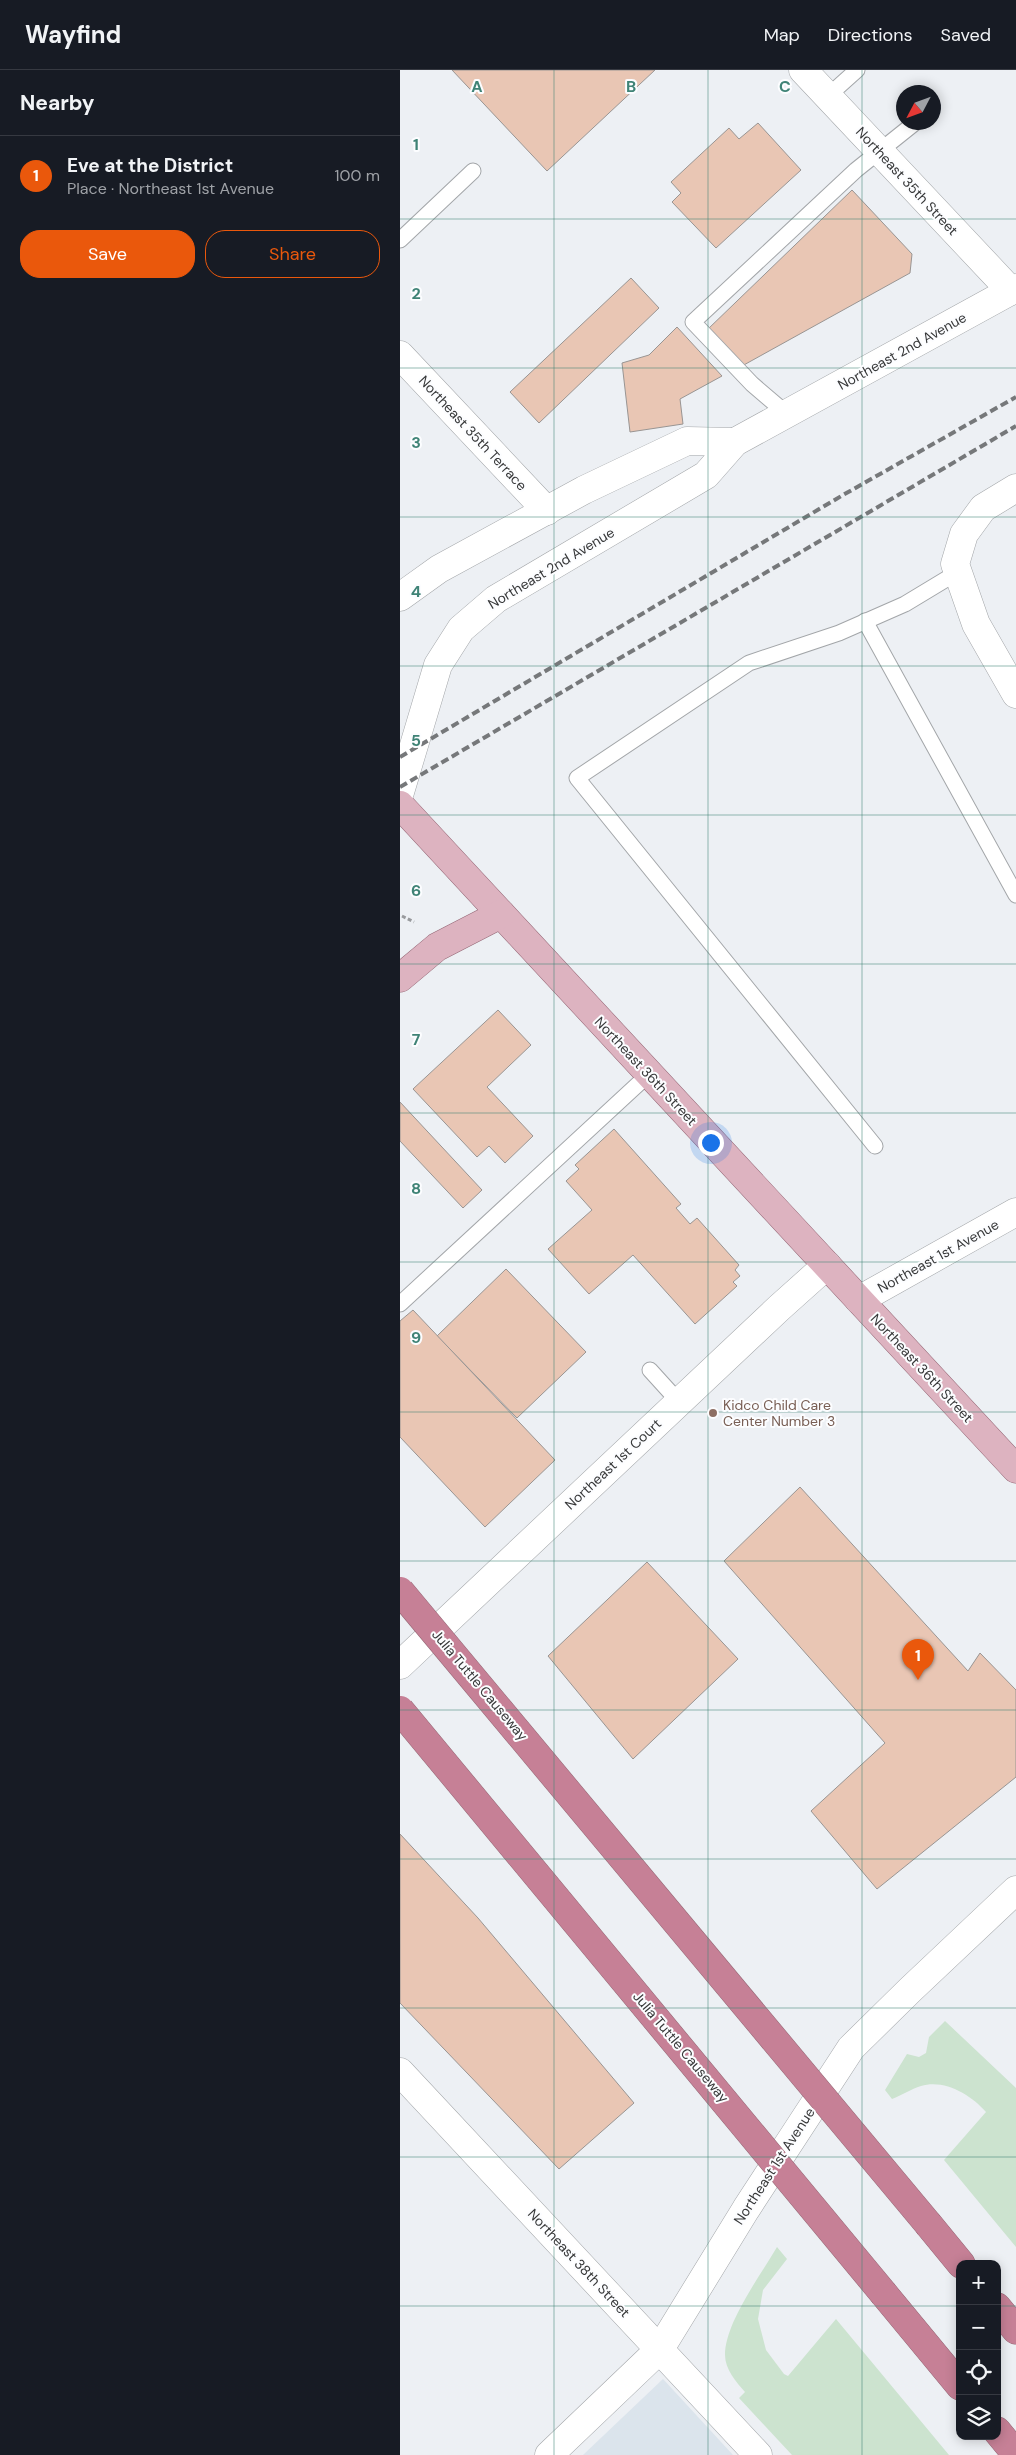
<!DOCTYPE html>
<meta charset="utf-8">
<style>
:root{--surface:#171b24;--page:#242831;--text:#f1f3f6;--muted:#9ea1a6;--line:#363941;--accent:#ea580c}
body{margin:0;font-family:"DM Sans",sans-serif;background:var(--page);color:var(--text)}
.controls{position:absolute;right:15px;bottom:15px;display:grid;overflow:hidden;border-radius:10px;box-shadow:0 2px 12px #0003}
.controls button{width:45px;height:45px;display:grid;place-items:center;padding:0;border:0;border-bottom:1px solid var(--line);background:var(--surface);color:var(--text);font:25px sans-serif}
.compass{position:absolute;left:496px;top:15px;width:45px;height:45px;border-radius:50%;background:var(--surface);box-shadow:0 2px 12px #0003;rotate:229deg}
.you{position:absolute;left:310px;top:1072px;width:18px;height:18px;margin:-12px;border:4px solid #fff;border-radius:50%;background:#1a73e8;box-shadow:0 0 0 8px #1a73e833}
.badge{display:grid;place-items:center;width:32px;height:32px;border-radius:50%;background:var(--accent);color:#fff;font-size:16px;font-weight:700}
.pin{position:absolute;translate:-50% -41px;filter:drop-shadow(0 1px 2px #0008)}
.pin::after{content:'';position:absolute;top:26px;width:18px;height:15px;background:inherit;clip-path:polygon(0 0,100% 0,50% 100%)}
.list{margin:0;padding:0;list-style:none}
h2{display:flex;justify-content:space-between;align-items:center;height:65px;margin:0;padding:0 20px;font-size:21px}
h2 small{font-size:16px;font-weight:400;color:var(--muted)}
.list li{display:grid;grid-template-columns:32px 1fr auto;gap:15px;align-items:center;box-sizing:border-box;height:80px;padding:0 20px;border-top:1px solid var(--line)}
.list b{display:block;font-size:19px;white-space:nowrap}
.list p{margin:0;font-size:16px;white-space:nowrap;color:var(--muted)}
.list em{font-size:16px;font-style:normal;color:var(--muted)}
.actions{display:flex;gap:10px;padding:15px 20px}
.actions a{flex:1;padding:11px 0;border:1px solid var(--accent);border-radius:20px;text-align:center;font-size:18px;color:var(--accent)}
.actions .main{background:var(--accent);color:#fff}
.icon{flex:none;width:28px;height:28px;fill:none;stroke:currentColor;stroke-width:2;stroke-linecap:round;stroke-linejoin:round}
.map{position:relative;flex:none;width:616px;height:2385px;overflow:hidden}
header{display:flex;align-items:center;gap:30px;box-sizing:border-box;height:70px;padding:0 25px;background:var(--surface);border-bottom:1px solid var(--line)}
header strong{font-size:24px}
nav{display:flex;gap:28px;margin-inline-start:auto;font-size:18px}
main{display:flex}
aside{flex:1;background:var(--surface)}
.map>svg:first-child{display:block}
</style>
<header>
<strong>Wayfind</strong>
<nav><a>Map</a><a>Directions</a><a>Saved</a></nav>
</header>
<main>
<aside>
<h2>Nearby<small></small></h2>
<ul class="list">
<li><span class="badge">1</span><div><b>Eve at the District</b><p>Place · Northeast 1st Avenue</p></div><em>100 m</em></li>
</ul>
<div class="actions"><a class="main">Save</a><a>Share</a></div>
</aside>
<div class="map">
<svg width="616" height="2385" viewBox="0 0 616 2385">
<rect width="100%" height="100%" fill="#edf0f4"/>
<polygon fill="#dbe4ec" points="263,2309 333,2385 183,2385"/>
<g fill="#cce3cf">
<path d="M545,1951L616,2018V2177L544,2090L586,2042C571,2025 545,2009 521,2016C511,2019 502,2025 492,2029L485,2020L507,1984L519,1987L526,1983L529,1967Z"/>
<path d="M377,2177L387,2189L363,2220L358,2249L366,2280L384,2304L388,2306L436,2249L549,2385H392L339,2328L345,2322C336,2312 325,2299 325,2285C325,2253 360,2206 377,2177Z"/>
</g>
<g fill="#e9c6b4" stroke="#999593">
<polygon points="52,0 255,0 147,101"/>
<polygon points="358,53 401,100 316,178 272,132 281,123 271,112 329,58 339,69"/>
<polygon points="452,120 512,184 510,203 342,296 307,260"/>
<polygon points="231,208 259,238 139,353 110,322"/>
<polygon points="277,257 322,306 280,329 283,354 230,362 222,293 249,285"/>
<polygon points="98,940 131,975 87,1017 133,1066 105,1093 89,1076 77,1087 13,1019"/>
<polygon points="0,1032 82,1120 63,1138 0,1071"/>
<polygon points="214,1059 281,1134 276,1138 290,1154 297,1148 339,1195 335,1200 340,1206 333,1212 337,1216 295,1254 233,1185 189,1224 148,1179 192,1140 166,1111 179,1099 175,1095"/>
<polygon points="106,1199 186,1282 117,1348 37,1266"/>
<polygon points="13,1240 155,1390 85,1457 0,1367 0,1251"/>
<polygon points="400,1417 568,1601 580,1583 616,1620 616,1707 477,1819 411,1741 485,1673 324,1491"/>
<polygon points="247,1492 338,1589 233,1689 148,1586"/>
<polygon points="0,1764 78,1848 234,2033 159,2099 0,1933"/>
</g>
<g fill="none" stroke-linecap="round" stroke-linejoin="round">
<defs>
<g id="service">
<polyline points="428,26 457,0"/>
<polyline points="0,170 73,101"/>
<polyline points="387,344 352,314 293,252 456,100 516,52"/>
<polyline points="465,551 616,825"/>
<polyline points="475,1076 177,708 349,593 439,563 505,534 558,502"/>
<polyline points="0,1234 249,1004"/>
<polyline points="250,1300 279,1332"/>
</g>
<g id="minor">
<polyline points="403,0 611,221"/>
<polyline points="0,285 147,441"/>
<polyline points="616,418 583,438 564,464 555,494 576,554 616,624"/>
<polyline points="459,1230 616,1142"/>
<polyline points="0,1595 379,1238 427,1195"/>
<polyline points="0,2002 358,2385"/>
<polyline points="149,2385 260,2279 346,2139 451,1978 510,1920 616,1820"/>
</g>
<g id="secondary">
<polyline points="0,527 39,499 184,420 287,371 335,372"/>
<polyline points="0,722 38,595 61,559 96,529 306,405 335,372 616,218"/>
</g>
<g id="primary">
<polyline points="0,735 616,1399"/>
<polyline points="0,908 37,877 101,844"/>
</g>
<g id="motorway">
<polyline points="529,2155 561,2194"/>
<polyline points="484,2224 560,2316"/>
<polyline points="597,2237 616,2260"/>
<polyline points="597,2361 616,2384"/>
</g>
</defs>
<use href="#service" stroke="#a3a6a9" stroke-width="17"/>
<use href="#minor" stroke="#a3a6a9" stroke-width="29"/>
<use href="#secondary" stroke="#a3a6a9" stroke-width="29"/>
<use href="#primary" stroke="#946775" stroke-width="29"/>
<use href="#motorway" stroke="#946775" stroke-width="29"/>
<polyline stroke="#989a9d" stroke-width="3" stroke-dasharray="4 2.5" stroke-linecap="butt" points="2,846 14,852"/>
<use href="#service" stroke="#fff" stroke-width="15"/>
<use href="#minor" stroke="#fff" stroke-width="28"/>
<use href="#secondary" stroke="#fff" stroke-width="28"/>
<use href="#primary" stroke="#ddb3c0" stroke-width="28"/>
<use href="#motorway" stroke="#c68096" stroke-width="28"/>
<g stroke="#76787a" stroke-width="4" stroke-dasharray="8 4" stroke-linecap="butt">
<polyline points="0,687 443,425 616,327"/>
<polyline points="0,717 616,356"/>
</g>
<defs>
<g id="motorway-bridge">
<polyline points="0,1521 529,2155"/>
<polyline points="0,1640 484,2224"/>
</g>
</defs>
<use href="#motorway-bridge" stroke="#946775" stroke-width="29" stroke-linecap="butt"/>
<use href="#motorway-bridge" stroke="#c68096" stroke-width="28"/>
</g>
<path fill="none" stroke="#3f8376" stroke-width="1" stroke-opacity="0.55" d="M154,0V2385M308,0V2385M462,0V2385M0,149H616M0,298H616M0,447H616M0,596H616M0,745H616M0,894H616M0,1043H616M0,1192H616M0,1342H616M0,1491H616M0,1640H616M0,1789H616M0,1938H616M0,2087H616M0,2236H560M597,2236H616"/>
<circle fill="#8d6e63" stroke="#fcfdff" stroke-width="2" cx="313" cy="1343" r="5"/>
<g text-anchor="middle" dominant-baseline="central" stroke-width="4" stroke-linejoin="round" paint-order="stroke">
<g font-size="14" fill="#373839" stroke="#fcfdff">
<text transform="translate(507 111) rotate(47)">Northeast 35th Street</text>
<text transform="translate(502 281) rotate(-29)">Northeast 2nd Avenue</text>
<text transform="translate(73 363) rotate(47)">Northeast 35th Terrace</text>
<text transform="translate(151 498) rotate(-31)">Northeast 2nd Avenue</text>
<text transform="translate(246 1001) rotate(47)">Northeast 36th Street</text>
<text transform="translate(538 1186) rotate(-29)">Northeast 1st Avenue</text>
<text transform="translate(522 1298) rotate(47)">Northeast 36th Street</text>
<text transform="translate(213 1394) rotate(-43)">Northeast 1st Court</text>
<text transform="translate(80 1615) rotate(50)">Julia Tuttle Causeway</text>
<text transform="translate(281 1977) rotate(50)">Julia Tuttle Causeway</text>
<text transform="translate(374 2096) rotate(-57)">Northeast 1st Avenue</text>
<text transform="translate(179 2193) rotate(47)">Northeast 38th Street</text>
</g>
<g font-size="14" fill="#785e54" stroke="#fcfdff" text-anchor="start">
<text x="323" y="1335">Kidco Child Care<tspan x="323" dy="16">Center Number 3</tspan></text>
</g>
</g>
<g font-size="16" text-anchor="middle" font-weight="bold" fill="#3f8376" stroke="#fcfdff" stroke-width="4" stroke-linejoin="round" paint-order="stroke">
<text x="77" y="22">A</text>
<text x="231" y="22">B</text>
<text x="385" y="22">C</text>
<text x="16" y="80">1</text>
<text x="16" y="229">2</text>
<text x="16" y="378">3</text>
<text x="16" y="527">4</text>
<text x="16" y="676">5</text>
<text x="16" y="826">6</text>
<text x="16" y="975">7</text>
<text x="16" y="1124">8</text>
<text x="16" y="1273">9</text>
</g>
</svg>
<div class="controls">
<button>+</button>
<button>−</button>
<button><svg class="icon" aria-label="locate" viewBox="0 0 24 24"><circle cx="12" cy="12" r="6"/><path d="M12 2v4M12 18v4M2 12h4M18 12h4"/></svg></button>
<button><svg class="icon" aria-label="layers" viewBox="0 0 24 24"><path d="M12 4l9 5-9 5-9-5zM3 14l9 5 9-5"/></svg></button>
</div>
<svg class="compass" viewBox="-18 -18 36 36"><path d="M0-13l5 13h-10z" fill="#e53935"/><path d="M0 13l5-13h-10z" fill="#9ea1a6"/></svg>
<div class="you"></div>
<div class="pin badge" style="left:518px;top:1610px">1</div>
</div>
</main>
